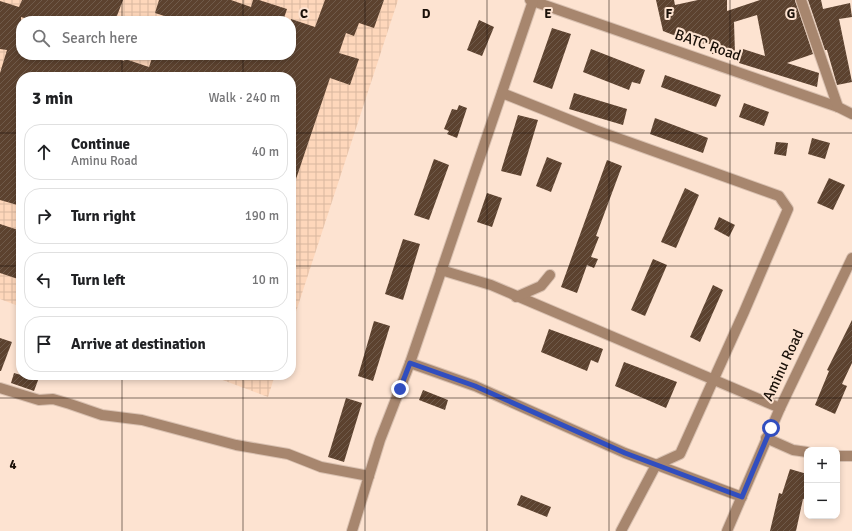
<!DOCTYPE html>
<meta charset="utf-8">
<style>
:root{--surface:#fff;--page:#f6f6f6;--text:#202124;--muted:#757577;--line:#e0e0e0}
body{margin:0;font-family:Signika,sans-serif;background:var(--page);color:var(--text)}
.controls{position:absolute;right:12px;bottom:12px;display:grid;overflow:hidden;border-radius:8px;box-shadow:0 2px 6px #0003}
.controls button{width:36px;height:36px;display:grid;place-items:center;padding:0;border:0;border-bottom:1px solid var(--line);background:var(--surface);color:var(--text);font:20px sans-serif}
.stop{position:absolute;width:12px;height:12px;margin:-9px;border:3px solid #314ebf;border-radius:50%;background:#fff}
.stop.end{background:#314ebf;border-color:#fff;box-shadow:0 1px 4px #0008}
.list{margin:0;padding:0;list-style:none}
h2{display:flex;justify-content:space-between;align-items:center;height:52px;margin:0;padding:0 16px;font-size:17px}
h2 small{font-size:13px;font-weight:400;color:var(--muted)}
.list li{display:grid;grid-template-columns:26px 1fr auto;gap:12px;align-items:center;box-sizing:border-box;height:56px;margin:0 8px 8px;padding:0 8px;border:1px solid var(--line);border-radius:16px}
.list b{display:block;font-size:15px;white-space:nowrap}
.list p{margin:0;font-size:13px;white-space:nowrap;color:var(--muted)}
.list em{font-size:13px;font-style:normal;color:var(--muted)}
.icon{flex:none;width:22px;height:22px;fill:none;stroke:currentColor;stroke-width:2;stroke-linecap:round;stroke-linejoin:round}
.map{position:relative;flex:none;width:852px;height:531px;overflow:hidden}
.search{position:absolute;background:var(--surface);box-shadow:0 2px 6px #0003;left:16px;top:16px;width:280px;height:44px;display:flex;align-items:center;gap:10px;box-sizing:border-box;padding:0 14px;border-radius:16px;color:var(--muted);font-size:15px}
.panel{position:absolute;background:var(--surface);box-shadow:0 2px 6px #0003;left:16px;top:72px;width:280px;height:308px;border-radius:16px}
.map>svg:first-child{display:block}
</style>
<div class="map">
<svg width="852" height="531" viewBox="0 0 852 531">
<defs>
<pattern id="industrial-grid" width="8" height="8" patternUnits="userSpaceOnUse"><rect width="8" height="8" fill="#fed7bb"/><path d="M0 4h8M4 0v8" fill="none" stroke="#d9b89f"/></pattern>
<pattern id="building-hatch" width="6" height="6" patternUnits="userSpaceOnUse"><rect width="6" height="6" fill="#5c422f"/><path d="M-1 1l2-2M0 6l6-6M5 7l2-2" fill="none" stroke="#6f5a4a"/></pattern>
</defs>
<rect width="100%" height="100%" fill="#fde3d1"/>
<g fill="url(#industrial-grid)" fill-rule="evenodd">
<path d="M0,0H398L291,327V77H21V307L0,299ZM21,21H291V55H21Z"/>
<polygon points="209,375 275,375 268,397"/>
</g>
<g fill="url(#building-hatch)">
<polygon points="22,0 123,0 115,21 34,21 21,17 21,55 104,55 124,61 125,59 149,67 153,55 291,55 291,19 315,27 325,0 384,0 374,28 359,23 354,36 346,33 339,53 359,59 350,85 330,78 293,188 291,187 291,77 21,77 21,206 0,200 0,73 7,50 0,49 0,1 19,7"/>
<polygon points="159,0 231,0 251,7 253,0 259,0 287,9 283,21 180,21 155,13"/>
<polygon points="656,0 674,0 675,5 698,0 727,0 727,11 760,0 795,0 813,54 787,63 819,73 817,87 739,63 743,49 765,56 757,15 734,22 735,54 712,54 712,44 694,43 663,31"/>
<polygon points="808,0 821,0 823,9 850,3 852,17 839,19 852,82 837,85 827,50 825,50"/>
<polygon points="479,20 494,27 482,56 467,50"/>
<polygon points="552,28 571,34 552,89 533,82"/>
<polygon points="591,49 645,70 640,84 632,82 629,90 583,72"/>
<polygon points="665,75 721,95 716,107 661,87"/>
<polygon points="574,93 627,109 623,125 569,109"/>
<polygon points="744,103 769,112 764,126 739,117"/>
<polygon points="459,105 467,108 457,138 447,134 449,131 444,129 452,109 457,110"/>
<polygon points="518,115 538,120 521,176 501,171"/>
<polygon points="655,118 708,138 703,153 650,134"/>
<polygon points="812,138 830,143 825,159 808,154"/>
<polygon points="776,142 788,143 786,156 774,154"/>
<polygon points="547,157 562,163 551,192 536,186"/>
<polygon points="434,159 449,165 429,220 414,215"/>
<polygon points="607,160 622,166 596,236 599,237 591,257 598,259 594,268 587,265 577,293 561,287"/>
<polygon points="829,178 845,185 833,210 817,203"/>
<polygon points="685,188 699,195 676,248 661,242"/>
<polygon points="487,193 502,198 492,227 477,222"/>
<polygon points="719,217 735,225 729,237 714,229"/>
<polygon points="0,224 21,231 21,280 0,273"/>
<polygon points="403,239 420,244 403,300 385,294"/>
<polygon points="653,259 667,265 645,316 631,310"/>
<polygon points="713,285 723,290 700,342 690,337"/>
<polygon points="852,320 852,363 842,384 847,386 835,414 815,405 829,371 827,370"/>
<polygon points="374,321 390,326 373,381 358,376"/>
<polygon points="549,329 603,349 598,363 591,360 587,371 541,352"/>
<polygon points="0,338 12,342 1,371 0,371"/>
<polygon points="624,362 677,382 666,408 615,386"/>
<polygon points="14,373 21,375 40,375 34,391 11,383"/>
<polygon points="423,390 448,400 445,410 419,400"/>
<polygon points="346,398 362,403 344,462 328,457"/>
<polygon points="790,469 807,474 807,500 803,499 796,531 770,531 779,493 782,494"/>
<polygon points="521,495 551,507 547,517 517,505"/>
</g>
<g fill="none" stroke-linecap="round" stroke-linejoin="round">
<defs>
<g id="minor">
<polyline points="530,0 838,107 852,114"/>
<polyline points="801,0 838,107"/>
<polyline points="502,93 595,130 779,196 788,209 744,312 680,454 656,465 621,531"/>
<polyline points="441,270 491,285 780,408"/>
<polyline points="516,297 541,286 550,275"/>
<polyline points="410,363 475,386 625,453 742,497"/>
<polyline points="0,388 39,400 53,399 70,404 102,415 142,420 236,445 288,454 321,467 369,476"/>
<polyline points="766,438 793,450 807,452"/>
<polyline points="837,456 852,456"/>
<polyline points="352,531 380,440 410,363 533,1"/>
<polyline points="727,531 780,408 852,258"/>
</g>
</defs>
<use href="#minor" stroke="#d9c1b1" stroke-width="12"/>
<use href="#minor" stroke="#a7866e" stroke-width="10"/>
</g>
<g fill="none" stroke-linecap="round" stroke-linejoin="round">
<polyline stroke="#314ebf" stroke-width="5" points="400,389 410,363 475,386 625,453 742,497 771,428"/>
</g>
<path fill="none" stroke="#1b1109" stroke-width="1" stroke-opacity="0.55" d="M122,0V21M243,0V21M365,0V531M487,0V531M609,0V531M730,0V531M122,55V77M243,55V77M0,133H21M291,133H852M0,266H21M291,266H852M122,375V531M243,375V531M0,398H852"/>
<g text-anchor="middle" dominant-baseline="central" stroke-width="4" stroke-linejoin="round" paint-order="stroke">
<g font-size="15" fill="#1b1109" stroke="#fde3d1">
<text transform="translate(708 45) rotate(19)">BATC Road</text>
<text transform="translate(783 365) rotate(-65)">Aminu Road</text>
</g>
</g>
<g font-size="13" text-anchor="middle" font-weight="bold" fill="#1b1109" stroke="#fde3d1" stroke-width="4" stroke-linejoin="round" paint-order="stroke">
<text x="304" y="18">C</text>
<text x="426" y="18">D</text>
<text x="548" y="18">E</text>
<text x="669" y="18">F</text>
<text x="791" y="18">G</text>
<text x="13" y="469">4</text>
</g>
</svg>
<div class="controls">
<button>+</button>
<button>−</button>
</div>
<div class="stop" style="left:771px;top:428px"></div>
<div class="stop end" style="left:400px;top:389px"></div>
<div class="search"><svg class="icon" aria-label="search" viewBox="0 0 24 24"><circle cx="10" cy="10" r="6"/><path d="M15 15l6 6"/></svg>Search here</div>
<section class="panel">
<h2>3 min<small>Walk · 240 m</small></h2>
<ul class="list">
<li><svg class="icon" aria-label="ahead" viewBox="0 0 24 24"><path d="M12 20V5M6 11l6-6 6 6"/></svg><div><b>Continue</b><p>Aminu Road</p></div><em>40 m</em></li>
<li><svg class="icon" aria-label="right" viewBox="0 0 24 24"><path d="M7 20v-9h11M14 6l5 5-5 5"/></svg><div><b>Turn right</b></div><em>190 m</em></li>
<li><svg class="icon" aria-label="left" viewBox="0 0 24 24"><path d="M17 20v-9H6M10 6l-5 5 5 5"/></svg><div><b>Turn left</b></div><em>10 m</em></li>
<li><svg class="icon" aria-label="arrive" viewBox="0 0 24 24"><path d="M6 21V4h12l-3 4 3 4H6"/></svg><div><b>Arrive at destination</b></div></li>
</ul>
</section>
</div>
